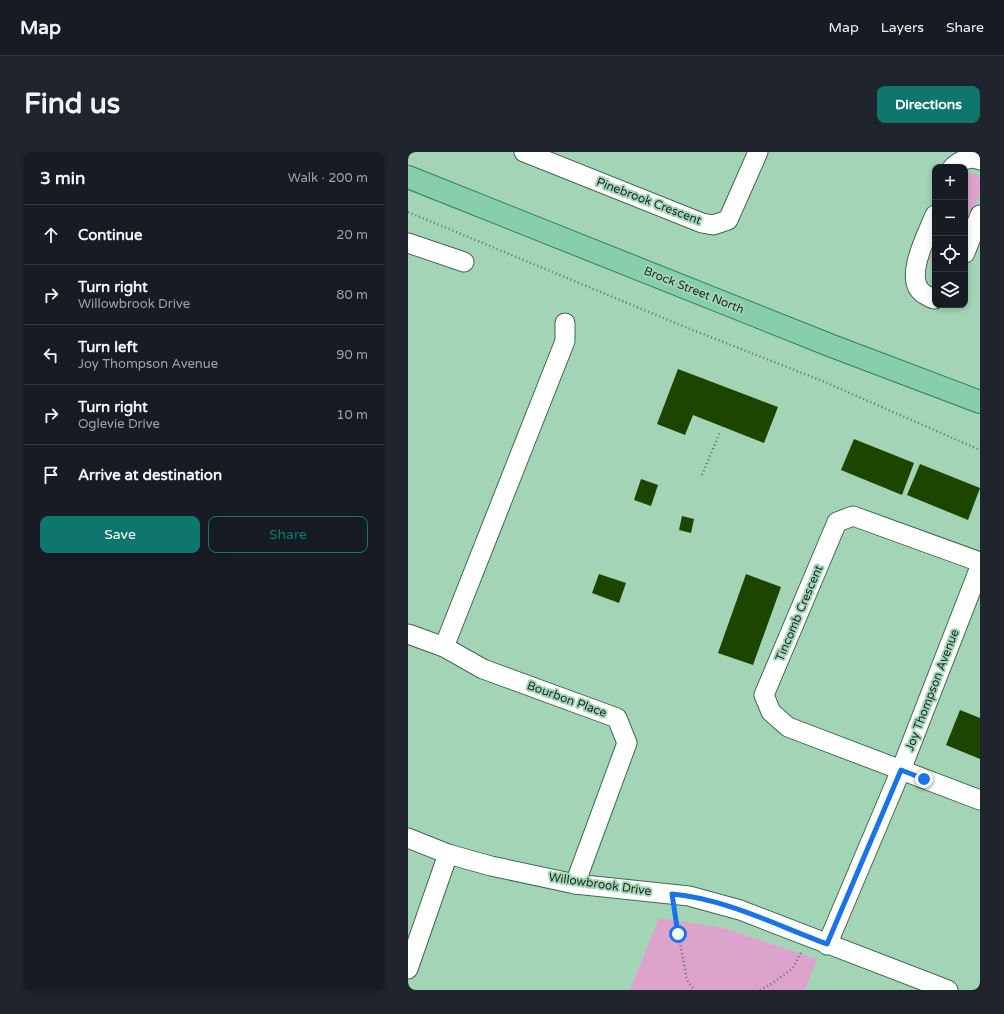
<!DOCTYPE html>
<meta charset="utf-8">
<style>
:root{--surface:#171b24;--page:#20242c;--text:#f1f3f6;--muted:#9ea1a6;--line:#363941;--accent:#0f766e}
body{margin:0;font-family:"Varela Round",sans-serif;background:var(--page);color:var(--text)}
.controls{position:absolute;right:12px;top:12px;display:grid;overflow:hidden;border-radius:8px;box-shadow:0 2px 6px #0003}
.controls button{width:36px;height:36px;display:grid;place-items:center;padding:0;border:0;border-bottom:1px solid var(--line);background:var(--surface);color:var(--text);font:20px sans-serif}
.stop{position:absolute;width:12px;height:12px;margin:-9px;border:3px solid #1a73e8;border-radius:50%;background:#fff}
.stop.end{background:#1a73e8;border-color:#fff;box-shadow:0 1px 4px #0008}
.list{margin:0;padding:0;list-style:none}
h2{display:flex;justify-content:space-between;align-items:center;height:52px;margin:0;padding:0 16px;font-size:17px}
h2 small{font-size:13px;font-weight:400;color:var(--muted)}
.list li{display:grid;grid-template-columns:26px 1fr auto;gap:12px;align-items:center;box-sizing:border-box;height:60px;padding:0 16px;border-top:1px solid var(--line)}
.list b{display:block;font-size:15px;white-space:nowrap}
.list p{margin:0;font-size:13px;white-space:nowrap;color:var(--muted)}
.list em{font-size:13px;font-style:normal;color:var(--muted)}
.actions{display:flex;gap:8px;padding:12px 16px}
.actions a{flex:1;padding:9px 0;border:1px solid var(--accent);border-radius:8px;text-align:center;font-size:14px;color:var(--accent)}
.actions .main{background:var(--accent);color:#fff}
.icon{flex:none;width:22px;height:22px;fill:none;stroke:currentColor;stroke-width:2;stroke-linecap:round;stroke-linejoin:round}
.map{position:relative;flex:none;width:572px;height:838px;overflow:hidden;border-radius:8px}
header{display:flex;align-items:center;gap:24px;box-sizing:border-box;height:56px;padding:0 20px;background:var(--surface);border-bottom:1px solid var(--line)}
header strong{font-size:19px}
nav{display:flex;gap:22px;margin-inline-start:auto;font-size:14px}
.intro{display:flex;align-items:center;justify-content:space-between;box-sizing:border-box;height:96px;padding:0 24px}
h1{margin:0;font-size:28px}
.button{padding:10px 18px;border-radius:8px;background:var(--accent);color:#fff;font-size:14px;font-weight:700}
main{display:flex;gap:24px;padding:0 24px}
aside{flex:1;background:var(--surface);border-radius:8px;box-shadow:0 2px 6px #0003}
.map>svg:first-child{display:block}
</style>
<header>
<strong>Map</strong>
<nav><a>Map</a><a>Layers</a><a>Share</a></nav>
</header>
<div class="intro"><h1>Find us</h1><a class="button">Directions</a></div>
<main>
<aside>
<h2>3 min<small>Walk · 200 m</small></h2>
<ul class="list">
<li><svg class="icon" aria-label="ahead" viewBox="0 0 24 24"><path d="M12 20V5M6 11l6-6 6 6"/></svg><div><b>Continue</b></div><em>20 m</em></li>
<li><svg class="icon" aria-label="right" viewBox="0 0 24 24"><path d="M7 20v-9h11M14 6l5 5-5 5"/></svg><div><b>Turn right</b><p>Willowbrook Drive</p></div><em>80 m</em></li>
<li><svg class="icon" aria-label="left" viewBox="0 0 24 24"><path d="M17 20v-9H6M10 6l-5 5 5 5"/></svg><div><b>Turn left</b><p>Joy Thompson Avenue</p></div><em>90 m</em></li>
<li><svg class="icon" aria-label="right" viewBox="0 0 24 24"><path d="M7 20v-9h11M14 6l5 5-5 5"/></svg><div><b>Turn right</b><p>Oglevie Drive</p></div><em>10 m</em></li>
<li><svg class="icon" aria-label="arrive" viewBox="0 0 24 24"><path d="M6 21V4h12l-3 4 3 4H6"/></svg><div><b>Arrive at destination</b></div></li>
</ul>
<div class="actions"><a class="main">Save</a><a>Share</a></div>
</aside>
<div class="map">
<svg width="572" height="838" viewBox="0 0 572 838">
<rect width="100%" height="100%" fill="#a3d4b5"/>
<g fill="#dda3cd">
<polygon points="561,21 568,22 572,26 572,42 557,80 557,23"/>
<path d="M527,92V117C519,109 523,101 527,92Z"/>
<polygon points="251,766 316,776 409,807 397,838 222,838"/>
</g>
<g fill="#1c4600">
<polygon points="270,217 370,255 356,291 285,263 277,283 249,272"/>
<polygon points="446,287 506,311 494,343 433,318"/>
<polygon points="512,312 572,336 560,368 499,343"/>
<polygon points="233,327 250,333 243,354 226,348"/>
<polygon points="274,364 286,367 283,381 271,378"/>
<polygon points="191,422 218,431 211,451 184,441"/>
<polygon points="338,422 373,435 345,513 310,501"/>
<polygon points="552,558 572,566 572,607 538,593"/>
</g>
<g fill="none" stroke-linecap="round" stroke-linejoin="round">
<defs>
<g id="minor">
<polyline points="116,0 294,71 305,73 320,68 350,0"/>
<path d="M545,15C553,8 562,3 572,8"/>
<path d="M527,63C520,81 494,128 516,142C520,144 523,147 527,147"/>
<polyline points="0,91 56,110"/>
<polyline points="557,101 572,63"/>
<polyline points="572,410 445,364 429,370 356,543 363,560 380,575 572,648"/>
<polyline points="0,482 36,495 75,517 209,566 219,591 167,732"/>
<polyline points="36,495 157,189 157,171"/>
<polyline points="0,686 40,702 83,714 167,732 281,744 332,758 540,838"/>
<polyline points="419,793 493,618 572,415"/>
<polyline points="0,817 40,702"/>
</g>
<polyline id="major" points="0,25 424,194 572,250"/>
</defs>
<use href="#minor" stroke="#3d6b50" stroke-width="21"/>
<use href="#major" stroke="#2c8255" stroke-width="24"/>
<g stroke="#587965" stroke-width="2.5" stroke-dasharray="1 3" stroke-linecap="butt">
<polyline points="0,60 277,175 412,228 572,298"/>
<polyline points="294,323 312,280"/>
<polyline points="266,758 279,828 286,838"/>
<polyline points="352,838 365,831 385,816 394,799"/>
</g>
<use href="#minor" stroke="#fff" stroke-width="19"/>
<use href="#major" stroke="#86cfaa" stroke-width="22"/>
</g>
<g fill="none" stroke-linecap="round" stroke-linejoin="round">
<path stroke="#1a73e8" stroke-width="5" d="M270,782L264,742C318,747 368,773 419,792L493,618L516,627"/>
</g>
<g text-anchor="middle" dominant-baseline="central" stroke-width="4" stroke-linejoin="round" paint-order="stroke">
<g font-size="12" fill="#1a2d22" stroke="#a3d4b5">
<text transform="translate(241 49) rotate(21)">Pinebrook Crescent</text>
<text transform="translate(286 138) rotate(22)">Brock Street North</text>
<text transform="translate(391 461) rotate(-67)">Tincomb Crescent</text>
<text transform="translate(524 538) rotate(-69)">Joy Thompson Avenue</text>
<text transform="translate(159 547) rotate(20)">Bourbon Place</text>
<text transform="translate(192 732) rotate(8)">Willowbrook Drive</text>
</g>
</g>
</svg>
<div class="controls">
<button>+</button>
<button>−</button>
<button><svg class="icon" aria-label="locate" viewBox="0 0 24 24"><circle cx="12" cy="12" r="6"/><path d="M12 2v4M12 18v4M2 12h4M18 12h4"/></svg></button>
<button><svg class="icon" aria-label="layers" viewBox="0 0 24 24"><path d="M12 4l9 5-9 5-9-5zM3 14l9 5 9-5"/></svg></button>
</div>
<div class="stop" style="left:270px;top:782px"></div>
<div class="stop end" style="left:516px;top:627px"></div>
</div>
</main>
